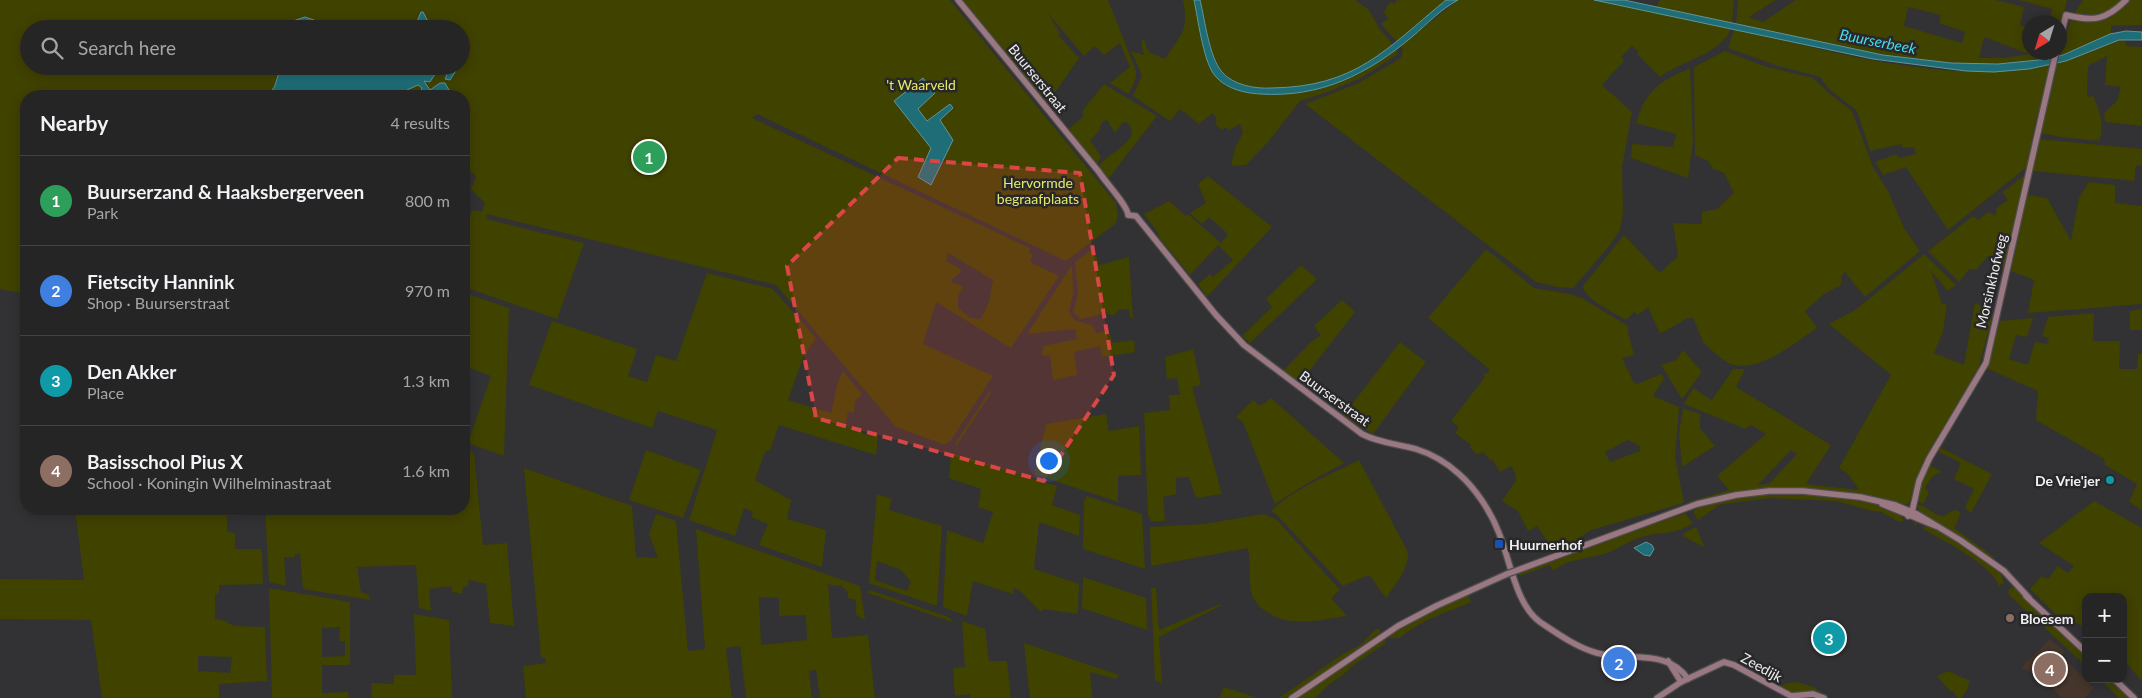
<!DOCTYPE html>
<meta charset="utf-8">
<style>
:root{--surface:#262526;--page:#323132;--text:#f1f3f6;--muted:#a4a5a7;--line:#424243;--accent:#db2777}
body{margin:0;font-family:Lato,sans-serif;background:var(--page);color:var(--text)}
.controls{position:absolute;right:15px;bottom:15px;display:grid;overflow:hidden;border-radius:10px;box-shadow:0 2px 12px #0003}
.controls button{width:45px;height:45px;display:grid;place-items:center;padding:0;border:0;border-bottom:1px solid var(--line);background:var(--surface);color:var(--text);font:25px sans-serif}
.compass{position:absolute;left:2022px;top:15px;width:45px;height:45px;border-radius:50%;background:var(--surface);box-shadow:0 2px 12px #0003;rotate:218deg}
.you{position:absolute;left:1048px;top:460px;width:18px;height:18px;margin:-12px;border:4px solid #fff;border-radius:50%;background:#1a73e8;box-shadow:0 0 0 8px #1a73e833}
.badge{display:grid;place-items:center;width:32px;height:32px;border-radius:50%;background:var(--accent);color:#fff;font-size:16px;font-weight:700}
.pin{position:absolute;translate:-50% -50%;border:2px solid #fff;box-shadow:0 1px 5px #0006}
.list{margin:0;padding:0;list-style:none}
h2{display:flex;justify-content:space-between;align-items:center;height:65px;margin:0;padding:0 20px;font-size:21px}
h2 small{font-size:16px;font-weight:400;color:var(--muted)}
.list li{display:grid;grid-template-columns:32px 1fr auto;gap:15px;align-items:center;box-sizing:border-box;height:90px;padding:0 20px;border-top:1px solid var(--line)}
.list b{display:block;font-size:19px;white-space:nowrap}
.list p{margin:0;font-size:16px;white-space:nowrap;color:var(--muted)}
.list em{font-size:16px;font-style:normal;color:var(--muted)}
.icon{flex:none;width:28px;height:28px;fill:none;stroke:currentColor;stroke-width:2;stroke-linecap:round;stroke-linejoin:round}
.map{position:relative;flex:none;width:2142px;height:698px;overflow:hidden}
.search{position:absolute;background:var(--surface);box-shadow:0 2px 12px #0003;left:20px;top:20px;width:450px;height:55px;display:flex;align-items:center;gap:12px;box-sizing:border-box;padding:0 18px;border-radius:28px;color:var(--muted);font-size:19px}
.panel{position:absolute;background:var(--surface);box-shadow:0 2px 12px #0003;left:20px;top:90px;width:450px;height:425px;border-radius:20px}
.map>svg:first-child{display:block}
</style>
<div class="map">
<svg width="2142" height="698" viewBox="0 0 2142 698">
<rect width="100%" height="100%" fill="#323133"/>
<polygon fill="#45352a" points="2050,639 2065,652 2062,656 2094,688 2085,698 2062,698 2038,675 2021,668"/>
<g fill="#404200" fill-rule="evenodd">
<path d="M0,0H950L1116,203L1118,216L1115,224L1066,261L757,114L752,118L1030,248L1029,252L1033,255L1030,262L1059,276L1011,348L936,302L923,344L993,376L951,440L945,445L896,427L776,285L487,214L486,219L584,243L557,319L464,287V213L471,215L472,210L482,212L485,203L471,189L476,176L464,165V96H26V294L0,289ZM29,29H461V66H29ZM948,253L993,280L989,302L981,319L970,318L958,308V296L963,288L959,284L952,283L951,280L960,273L961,269L946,261Z"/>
<path d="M962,0H1108L1136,71C1137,79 1133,87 1128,94L1110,83L1130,67L1120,43L1104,55L1095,46L1084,56L1047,12L1060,33L1058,35L1079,58L1047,104Z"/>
<path d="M1183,0H1194L1208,65L1225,86L1249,93L1286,94L1321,88L1358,75L1397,49L1398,54L1363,77L1330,91L1300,101L1268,142L1246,165L1231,166L1235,148L1243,133L1240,124L1229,130L1226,127L1221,130L1215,123L1217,120L1213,113L1199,124L1180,109L1170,121L1133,96L1142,75L1131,51L1144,55L1141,41L1144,40L1149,52L1165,59C1181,33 1189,33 1183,0Z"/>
<path d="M1200,0H1355L1369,10L1379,28L1393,45C1378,57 1363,69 1345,76C1316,88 1247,99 1223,73C1209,58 1204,20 1200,0Z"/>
<polygon points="1397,0 1446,0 1397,42 1381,24 1388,19 1384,12 1390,2 1395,4"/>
<path d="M1458,0H1594L1731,28C1725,52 1677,63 1660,77L1637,54L1639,52L1632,46L1621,57L1624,61L1621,64L1602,85L1632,112L1622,167L1623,212L1620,230L1610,245L1573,288L1557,287L1536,282L1305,104L1359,83L1401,58L1403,49L1400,46Z"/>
<polygon points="1660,0 1734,0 1732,23 1656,7"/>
<path d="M1738,0H1776L1749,17L1763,22L1796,0H1996L2024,7L2020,25L2029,28L2030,52L2054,53L2052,58L2049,59C1942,75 1840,46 1736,24ZM1908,7L1941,15L1939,23L1965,32L1962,43L1904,26ZM1984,37L2029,54L2005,58H1979Z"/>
<polygon points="2019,0 2067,0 2060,32 2060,22 2049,22 2052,9"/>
<polygon points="2083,0 2124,0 2107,14 2092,16 2089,14 2074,14"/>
<path d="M2131,0H2142V25L2111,26V34L2060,56L2070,21C2100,25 2109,22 2131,0Z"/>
<path d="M1734,29C1836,52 1946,86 2051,65L2035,124L2027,167L1948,230L1906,167L1883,175L1875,162L1896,154L1899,158L1916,154L1914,147L1903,148L1902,144L1870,151L1857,111L1828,88L1820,77L1778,66L1728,48Z"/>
<path d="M2124,39L2127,46L2142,47V126L2105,122L2104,113L2117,101L2121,87L2105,85L2107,56L2088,66L2087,97L2093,96C2100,111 2105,125 2099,141L2062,137L2041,133L2058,63Z"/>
<path d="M1725,51L1764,66L1813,78L1830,94L1852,111L1873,167L1888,191L1904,228L1920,251L1865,297L1845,272L1841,276V285L1824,294L1805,311L1817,328C1796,342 1760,372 1733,365C1724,362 1714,352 1707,346L1704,344L1693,318H1688L1660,334L1648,307L1638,315L1634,312L1626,320C1615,313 1584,299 1583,286L1624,235L1660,273L1678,256L1673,223L1702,224V212L1717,209L1734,193L1724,173L1713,169L1708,161L1695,155L1694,67Z"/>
<path d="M1690,68L1693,142L1688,178L1631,158L1632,144L1673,147L1676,134L1636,123C1646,90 1660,81 1690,68Z"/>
<path d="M1104,84L1157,116L1108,179L1099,167C1106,153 1123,152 1132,134L1130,125L1126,122L1122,123L1115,133L1107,120L1102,122L1099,131L1090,140L1101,157L1097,164L1068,130L1083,117V110Z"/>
<polygon points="2039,139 2142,149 2142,166 2136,165 2134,181 2033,171"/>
<polygon points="2026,174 2002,279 2003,266 1988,256 1976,270 1969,269 1959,282 1928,251 1973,216 1978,220 1989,212 1995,216 1997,208 2008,200 2003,192"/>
<polygon points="1208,176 1272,227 1207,297 1198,284 1210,274 1213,277 1233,260 1218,245 1190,275 1161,240 1156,230 1144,214 1169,201 1186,216 1188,214 1221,243 1228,234 1209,217 1202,224 1190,213 1206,203 1198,184"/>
<polygon points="2089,182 2115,185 2115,203 2142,206 2142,304 2028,313 2034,280 2011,271 2027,195 2047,198 2071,241 2079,198"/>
<polygon points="1094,248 1099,265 1129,257 1133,319 1130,317 1129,310 1120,309 1113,316 1104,311 1096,316 1080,319 1073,312 1078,295 1075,262"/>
<path d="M1486,249L1534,288L1570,294L1582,298L1628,326V332L1634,355L1622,358L1634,383L1637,384L1661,374L1664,378L1653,396L1679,407L1675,457L1684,503L1591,530L1573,542L1553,550L1537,526L1528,531L1518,511L1502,501L1516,480V475L1511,466L1500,472L1492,459L1490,460L1483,452L1478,455L1470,448L1471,445L1455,433L1459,427L1451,421L1485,377L1483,374L1489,372V369L1428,318ZM1628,440L1640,446V451L1610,462L1605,452Z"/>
<path d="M1923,255H1925L1956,285L1948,291L1931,271L1942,304H1947L1943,332L1934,353L1964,365L1975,302L1991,315V321L1978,370L1923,462L1909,503L1902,506L1860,495L1803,488L1776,489L1692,504L1688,502L1729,490L1717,476L1766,434L1751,425L1745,429L1684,404L1693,388L1712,400L1733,369H1745L1736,387L1831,445L1806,484L1859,490L1847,473L1839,468L1891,375L1829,324L1855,310ZM1791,450L1797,454L1769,484L1758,485Z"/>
<polygon points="1072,265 1073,293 1069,312 1074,320 1092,325 1096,333 1109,331 1113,343 1134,340 1135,352 1102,357 1100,346 1074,352 1077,375 1053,380 1050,356 1042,355 1043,346 1077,339 1075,329 1027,334"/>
<polygon points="1301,265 1317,279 1250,343 1242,336 1272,307 1266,299"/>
<polygon points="707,273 773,289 816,338 803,358 788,400 831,413 838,382 843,371 862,394 855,402 854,413 848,412 845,426 860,428 862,434 878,436 876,455 779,425 770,450 765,452 755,480 791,500 787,519 826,530 822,567 759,545 768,524 751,517 753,512 744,508 735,536 689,520 717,430 658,411 652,428 529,385 552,321 637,349 628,376 647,382 656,355 676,361"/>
<polygon points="464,293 509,308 504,456 468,443 491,376 464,366"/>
<polygon points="1342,300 1355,312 1300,383 1283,371 1310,343 1321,335 1314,326"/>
<polygon points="2142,309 2142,330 2130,330 2130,311"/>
<polygon points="2094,313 2093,341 2120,341 2119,369 2137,369 2138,354 2142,354 2142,510 2129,502 2137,484 2105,465 2104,459 2036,420 2038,391 1986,368 2000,321 2033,318 2027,337 2016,335 2009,359 2028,365 2035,342 2047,344 2049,338 2042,336 2048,317"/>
<polygon points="1400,342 1426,362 1373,434 1343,416"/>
<polygon points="1193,349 1201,385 1192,387 1222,494 1196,498 1189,477 1176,478 1176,494 1163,497 1165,521 1151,521 1148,515 1144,413 1170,410 1169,395 1180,395 1177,378 1167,379 1165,357"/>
<polygon points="1683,350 1702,372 1682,399 1661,365 1676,360"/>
<polygon points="989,392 991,393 957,445 955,444"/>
<polygon points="1271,398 1344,463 1306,484 1275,504 1243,422 1236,417 1253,400 1260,406"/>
<polygon points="1683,408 1700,414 1700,428 1715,446 1682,467 1679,435"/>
<polygon points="1106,414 1109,431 1139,426 1141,475 1118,476 1118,502 1034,474 1046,424"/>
<polygon points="1939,447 1992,474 1971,513 1965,507 1974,489 1954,479 1961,463 1937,451"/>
<polygon points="464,449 474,453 483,545 507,543 514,626 490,623 486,584 469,580 467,587 463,586 462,594 452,592 451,586 429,589 431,611 419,608 416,565 357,567 361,592 369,595 370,600 303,589 300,554 295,554 295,557 284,557 286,586 269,582 265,509 390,509 390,512 411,511 412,509 464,509"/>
<polygon points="646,450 701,470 683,518 629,500"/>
<polygon points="951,453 1057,486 1052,505 1080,515 1079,536 1039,522 1034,569 1079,584 1078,614 1043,609 1041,612 1020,591 1014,588 1013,594 973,581 967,616 943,607 947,530 983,543 993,512 978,507 981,489 949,478"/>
<path d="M1359,460L1408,552C1409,568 1395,585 1386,598L1369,575L1343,586L1277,515L1271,511C1295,488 1330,475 1359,460Z"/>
<path d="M1929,465L1942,472C1932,475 1929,480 1925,489L1929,492L1923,504L1918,501L1921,483Z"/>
<path d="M524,468L632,506L636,557L658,558L649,534L656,514L676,521L688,651L705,649L696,529L860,586L865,619L860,618L856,614V600L848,598L847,591L841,585L834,586L828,584L832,638L868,635L875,698H820L816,670L809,671L812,698H746L740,646L726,648L732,698H526L523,666L546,663L545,658L541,657ZM759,597L779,598V616L806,615L807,640L761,645Z"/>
<path d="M1772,493C1806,493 1869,493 1898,513C1901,515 1902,519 1905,521L1899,522L1881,512L1872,511L1836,501L1769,498L1724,504L1719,505L1698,520L1693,512C1705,498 1753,496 1772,493Z"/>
<path d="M877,494L892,499L889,510L942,526L937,606L869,583ZM877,561L901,570L911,582L907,591L875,580Z"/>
<polygon points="1087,496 1142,514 1145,569 1083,549 1084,501"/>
<polygon points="2094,501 2142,528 2142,681 2123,659 2123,597 2086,597 2086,628 2071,620 2059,617 2030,589 2041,576 2048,579 2058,566 2068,573 2074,566 2039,543"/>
<path d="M1919,505C1927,506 1932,514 1940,516C1949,517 1952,505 1961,513L1954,528L1994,557L1991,560L1919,510L1917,506Z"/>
<path d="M75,509H260V515L227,516V532L235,533V549H262L263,584L219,585V594H215V619L223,620L234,626L265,627L267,681L219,684V698H102L91,620L0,619V579L84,580ZM198,656L232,657L230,673L198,671Z"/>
<path d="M1685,513L1693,523C1678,534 1662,532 1645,536C1631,539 1620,548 1607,553C1587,560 1571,557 1553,571L1550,565L1520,576L1519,573L1521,571Z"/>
<path d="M1264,514L1277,520L1340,590L1331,598L1347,616C1319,620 1289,629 1264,610C1258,605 1254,601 1252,595C1248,579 1251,563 1248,548L1151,566L1150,527L1204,524Z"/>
<path d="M1916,520L1957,540L1998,571L2002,576L2004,583L1999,586C1992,565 1944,541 1923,529L1925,526L1918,522L1916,525H1914Z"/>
<polygon points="1696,527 1705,548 1683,536 1684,533"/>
<polygon points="1083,577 1146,598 1147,630 1082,608"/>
<path d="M269,588L350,602V665H322V693L348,692L349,698H272ZM340,627L339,641H345V656L322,657V628Z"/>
<polygon points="1151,588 1156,588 1159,630 1220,604 1220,606 1159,637 1162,684 1155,680"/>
<polygon points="2010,588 2015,588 2086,656 2086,666 2009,595 2008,591"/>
<polygon points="870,590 951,618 952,622 868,593"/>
<path d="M1468,593L1471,602C1448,612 1418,621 1400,638H1389L1391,633L1431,610Z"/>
<polygon points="414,614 449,620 452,698 372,698 371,683 394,684 394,675 416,675"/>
<polygon points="962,621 985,629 989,661 1007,661 1011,698 970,698 970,694 955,696 953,668 965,667"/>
<polygon points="1376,629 1380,630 1380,633 1287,698 1279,698 1344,653 1359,646"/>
<polygon points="1384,639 1386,643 1349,668 1349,670 1327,686 1315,698 1299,698 1334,671"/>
<polygon points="1024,643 1119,675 1116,679 1090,672 1092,698 1030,698"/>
<polygon points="1949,671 1970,681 1967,690 1961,698 1958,698 1952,691 1951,692 1937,676"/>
<polygon points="2100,679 2110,679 2129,698 2119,698"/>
<polygon points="1797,682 1814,687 1821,693 1794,695 1779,687 1787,683"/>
<polygon points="1224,687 1258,698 1219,698"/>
</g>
<g fill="#1f6e77" stroke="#5e959c">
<path d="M1194,0H1200C1205,20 1209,57 1222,72C1233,85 1255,89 1271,88C1356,87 1385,50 1446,0H1458C1441,9 1427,24 1413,36C1368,74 1321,98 1260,94C1243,93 1223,88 1213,73C1203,58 1198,19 1194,0Z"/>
<polygon points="1594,0 1624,0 1883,55 1951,63 1998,64 2049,59 2063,55 2110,34 2126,31 2142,32 2142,40 2119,40 2066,61 2029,69 1994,72 1966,71 1873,59"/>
<polygon points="421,12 423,12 432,29 414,29"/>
<polygon points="305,17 334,27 339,27 346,23 355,29 287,29 293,21"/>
<path d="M283,66H455L457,69L450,80L445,79L447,75L437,71L430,82L424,81L430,90L440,83H445L449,90L447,96H419L422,88L418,85L407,90L408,96H400L396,91L393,93L392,96H250C283,93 270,86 283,66Z"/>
<polygon points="923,78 935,93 918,109 927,121 950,104 953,108 940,120 953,140 931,185 918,177 931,148 894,101"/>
<polygon points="1646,542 1652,545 1654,549 1650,556 1644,555 1634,548"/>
</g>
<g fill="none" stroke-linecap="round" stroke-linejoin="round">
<defs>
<g id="secondary">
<path d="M958,0L1099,172C1106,183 1128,206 1128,215L1136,216L1216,315L1244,345L1362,434C1379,443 1398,444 1416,449C1432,454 1447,463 1459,474C1476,489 1491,512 1499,533C1510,560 1516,605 1540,622C1558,634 1576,647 1597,653C1628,662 1668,648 1688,679"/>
<path d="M2060,39L2066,15C2094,22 2106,20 2126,0"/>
<polyline points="1882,504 1936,526"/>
<polyline points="1908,516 1912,512 1919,481 1929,459 1986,363 2056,52"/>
<polyline points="1518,570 1697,504 1736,495 1769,491 1803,491 1860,497 1895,505 1917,514 1960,540 2004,571 2029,598"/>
<polyline points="2026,596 2086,652"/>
<polyline points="1668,661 1681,682"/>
<polyline points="2114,679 2134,698"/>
<polyline points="1292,698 1398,626 1436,606 1507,574"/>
<polyline points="1657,698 1681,682 1724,662 1734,665 1791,696 1813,694 1824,698"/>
</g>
</defs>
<use href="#secondary" stroke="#4e4d4e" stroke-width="8"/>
<use href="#secondary" stroke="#997882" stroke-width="5.5"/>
<defs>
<polyline id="secondary-bridge" points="1507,574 1518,570"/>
</defs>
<use href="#secondary-bridge" stroke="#4e4d4e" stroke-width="8" stroke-linecap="butt"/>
<use href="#secondary-bridge" stroke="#997882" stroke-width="5.5"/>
</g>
<path fill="#da4646" fill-opacity="0.2" stroke="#da4646" stroke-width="4" stroke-dasharray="10 6" stroke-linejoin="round" d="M898,158L1080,173L1114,375L1044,481L816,418L787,266Z"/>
<circle fill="#0f9aa8" stroke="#282729" stroke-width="2" cx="2110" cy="480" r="5"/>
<rect fill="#1a4fb4" stroke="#282729" stroke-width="2" x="1494" y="539" width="10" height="10" rx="2.5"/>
<circle fill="#8d6e63" stroke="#282729" stroke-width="2" cx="2010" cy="618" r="5"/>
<g text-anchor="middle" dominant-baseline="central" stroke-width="5" stroke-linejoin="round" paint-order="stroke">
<g font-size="14" fill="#f1f0f1" stroke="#282729">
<text transform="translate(1038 78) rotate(51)">Buurserstraat</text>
<text transform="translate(1991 281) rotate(-77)">Morsinkhofweg</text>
<text transform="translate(1335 398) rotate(36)">Buurserstraat</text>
<text transform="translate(1762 667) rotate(29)">Zeedijk</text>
</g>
<g font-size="14" fill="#e3eb67" stroke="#282729">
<text x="921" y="84">'t Waarveld</text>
<text x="1038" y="182">Hervormde<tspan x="1038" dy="16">begraafplaats</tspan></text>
</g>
<g font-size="14" font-weight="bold" fill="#f1f0f1" stroke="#282729" text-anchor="start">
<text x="2100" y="480" text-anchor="end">De Vrie'jer</text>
<text x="1509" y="544">Huurnerhof</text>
<text x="2020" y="618">Bloesem</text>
</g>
<g font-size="15" font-style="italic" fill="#46dbeb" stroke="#282729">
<text transform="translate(1878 41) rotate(11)">Buurserbeek</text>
</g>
</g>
</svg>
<div class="controls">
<button>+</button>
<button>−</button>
</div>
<svg class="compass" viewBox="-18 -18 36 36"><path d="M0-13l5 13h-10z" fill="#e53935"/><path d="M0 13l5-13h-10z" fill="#a4a5a7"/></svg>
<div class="you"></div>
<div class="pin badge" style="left:649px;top:157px;background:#2e9e5b">1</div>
<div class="pin badge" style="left:1619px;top:663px;background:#3f7fe0">2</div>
<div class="pin badge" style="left:1829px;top:638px;background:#0f9aa8">3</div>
<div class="pin badge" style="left:2050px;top:669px;background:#8d6e63">4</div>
<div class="search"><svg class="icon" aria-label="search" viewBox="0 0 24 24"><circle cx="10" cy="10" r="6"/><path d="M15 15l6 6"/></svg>Search here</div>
<section class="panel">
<h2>Nearby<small>4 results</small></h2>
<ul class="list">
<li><span class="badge" style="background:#2e9e5b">1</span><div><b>Buurserzand &amp; Haaksbergerveen</b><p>Park</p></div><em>800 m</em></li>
<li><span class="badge" style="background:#3f7fe0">2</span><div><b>Fietscity Hannink</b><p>Shop · Buurserstraat</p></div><em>970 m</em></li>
<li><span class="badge" style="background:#0f9aa8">3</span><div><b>Den Akker</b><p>Place</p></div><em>1.3 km</em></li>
<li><span class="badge" style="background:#8d6e63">4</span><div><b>Basisschool Pius X</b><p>School · Koningin Wilhelminastraat</p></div><em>1.6 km</em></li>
</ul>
</section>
</div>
